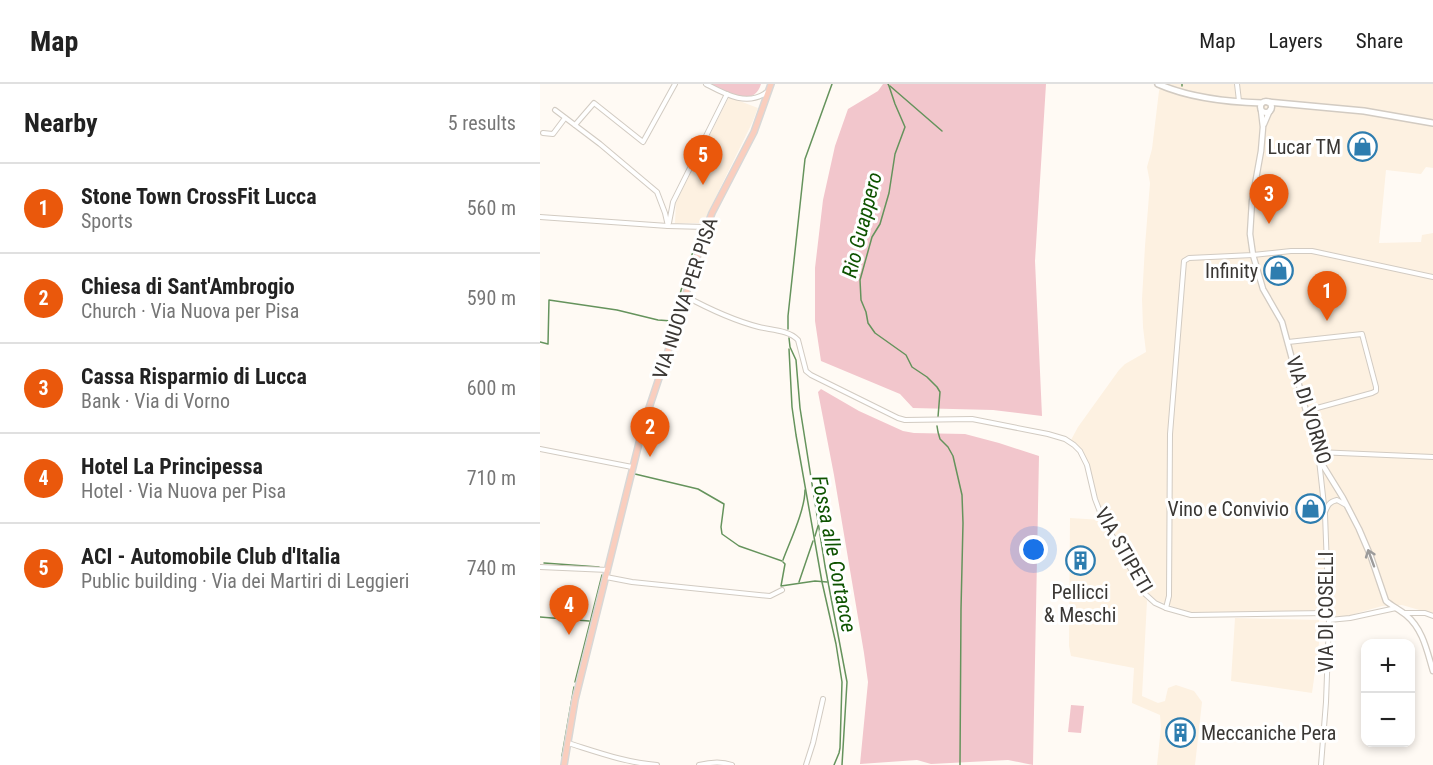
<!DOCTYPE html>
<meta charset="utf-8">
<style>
:root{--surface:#fff;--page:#f2f2f2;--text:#222;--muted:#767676;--line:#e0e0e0;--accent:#ea580c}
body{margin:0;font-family:"Roboto Condensed",sans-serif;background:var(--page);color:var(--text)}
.controls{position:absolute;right:18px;bottom:18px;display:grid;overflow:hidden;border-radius:12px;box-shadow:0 3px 9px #0003}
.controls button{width:54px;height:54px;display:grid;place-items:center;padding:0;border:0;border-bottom:2px solid var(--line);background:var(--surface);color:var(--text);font:30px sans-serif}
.you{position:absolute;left:494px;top:466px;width:21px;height:21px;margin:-15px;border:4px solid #fff;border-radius:50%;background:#1a73e8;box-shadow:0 0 0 9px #1a73e833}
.badge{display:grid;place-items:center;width:39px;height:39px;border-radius:50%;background:var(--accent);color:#fff;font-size:20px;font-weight:700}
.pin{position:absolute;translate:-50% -50px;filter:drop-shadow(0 2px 3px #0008)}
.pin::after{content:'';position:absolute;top:32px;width:21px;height:18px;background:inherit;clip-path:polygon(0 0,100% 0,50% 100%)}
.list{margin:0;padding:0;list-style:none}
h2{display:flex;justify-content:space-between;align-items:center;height:78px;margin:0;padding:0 24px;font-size:26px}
h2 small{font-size:20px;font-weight:400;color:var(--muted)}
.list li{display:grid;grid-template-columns:39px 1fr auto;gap:18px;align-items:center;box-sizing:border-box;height:90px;padding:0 24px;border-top:2px solid var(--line)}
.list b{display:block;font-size:22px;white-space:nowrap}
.list p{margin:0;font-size:20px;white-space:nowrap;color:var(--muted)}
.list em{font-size:20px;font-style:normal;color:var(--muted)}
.map{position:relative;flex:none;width:893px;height:681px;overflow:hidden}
header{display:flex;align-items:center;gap:36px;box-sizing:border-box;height:84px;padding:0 30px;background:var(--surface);border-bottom:2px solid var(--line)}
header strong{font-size:28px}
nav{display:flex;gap:33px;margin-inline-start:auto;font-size:21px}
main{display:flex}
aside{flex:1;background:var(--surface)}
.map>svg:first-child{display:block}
</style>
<header>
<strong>Map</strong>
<nav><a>Map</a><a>Layers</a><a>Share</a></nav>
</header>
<main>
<aside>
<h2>Nearby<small>5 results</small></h2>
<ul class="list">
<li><span class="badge">1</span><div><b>Stone Town CrossFit Lucca</b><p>Sports</p></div><em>560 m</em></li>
<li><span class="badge">2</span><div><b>Chiesa di Sant'Ambrogio</b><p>Church · Via Nuova per Pisa</p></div><em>590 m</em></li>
<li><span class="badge">3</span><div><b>Cassa Risparmio di Lucca</b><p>Bank · Via di Vorno</p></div><em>600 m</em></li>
<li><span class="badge">4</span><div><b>Hotel La Principessa</b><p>Hotel · Via Nuova per Pisa</p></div><em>710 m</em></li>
<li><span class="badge">5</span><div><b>ACI - Automobile Club d'Italia</b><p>Public building · Via dei Martiri di Leggieri</p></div><em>740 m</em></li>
</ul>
</aside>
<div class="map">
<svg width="893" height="681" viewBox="0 0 893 681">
<rect width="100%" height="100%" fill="#fffaf4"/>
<g fill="#fdf1e1">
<polygon points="621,0 893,0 893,84 886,83 881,90 846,86 839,159 881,158 882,151 893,149 893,530 862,521 842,522 804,533 794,533 792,526 678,530 650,529 616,516 605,506 560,422 548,379 543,367 531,356 538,343 579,286 585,280 606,268 603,243 602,215 605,162 610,99 607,83 612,65 619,7"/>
<polygon points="189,13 218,24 213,37 163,139 135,139 136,118"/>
<polygon points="530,434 562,436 607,517 602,612 618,619 625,617 628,604 636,601 654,607 662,618 655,681 617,681 621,643 620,631 592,619 594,584 531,572 529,562"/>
<polygon points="695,534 779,536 779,559 772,609 691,597"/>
</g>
<g fill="#f2c6cc">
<path d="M167,0H221C213,26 185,7 167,0Z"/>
<polygon points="343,0 506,0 495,177 502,332 453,326 373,324 360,310 281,277 275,237 275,184 283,116 295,62 308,25 338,7"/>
<polygon points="281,305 319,327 363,347 374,349 425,350 459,359 499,372 493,681 468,676 391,680 377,676 320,680 328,598 324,569 294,391 278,308"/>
<polygon points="531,621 544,622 541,649 528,648"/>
</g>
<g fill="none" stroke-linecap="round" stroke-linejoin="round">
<g stroke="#65935c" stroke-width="1.5">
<polyline points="348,0 349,2 355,20 365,43 355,70 349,109 340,140 332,153 320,196 321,216 326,228 328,239 335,249 366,271 372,283 387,293 397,303 400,308 398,333"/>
<polyline points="350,2 402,47"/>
<polyline points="642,2 642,0"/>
<polyline points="147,185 160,148"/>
<polyline points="248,245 248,232 265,75 292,0"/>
<polyline points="249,254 250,263 256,276 260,324 285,482 307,598 302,681"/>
<polyline points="0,258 8,260 9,216 77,226 118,236 132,237 145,193"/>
<polyline points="249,265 252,323 256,351 282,498 296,560 302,598 300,664 299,669 294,681"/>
<polyline points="397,342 398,348 400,355 408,363 413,372 422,411 423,439 421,525 420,681"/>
<polyline points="95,390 158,405 184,420 181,443 182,450 199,462 242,477"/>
<polyline points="275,452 278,442"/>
<path d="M243,476C250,457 265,426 265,406"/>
<polyline points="243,478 245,480 241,502 275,497 287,498"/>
<polyline points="4,479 59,483"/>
<polyline points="259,498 273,457"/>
<polyline points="0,533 49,537"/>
<polyline points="35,598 62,491"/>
<polyline points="22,672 34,603"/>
</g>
<defs>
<g id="minor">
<path d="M166,0C185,10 207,23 227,8"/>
<polyline points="697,0 699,17"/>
<polyline points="15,26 60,60 117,108 125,129 128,142"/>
<polyline points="35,41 54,19 103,58 135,0"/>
<polyline points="3,49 13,50 25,34"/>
<polyline points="0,133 128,142 166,143"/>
<polyline points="129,139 133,118 187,10"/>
<path d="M145,212C169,225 192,236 219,243C231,246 249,246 258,256L266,287L271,291L358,334L365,336L432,335L508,350L525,355L534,361L540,367L547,381L555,415L562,433L604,509L615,519L626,524L651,531L788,529"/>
<polyline points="748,258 822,250 836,303 836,307 832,309 766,327"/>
<polyline points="0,365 92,383"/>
<polyline points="777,368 893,373"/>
<polyline points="779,376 785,430 789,536 786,618 781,681"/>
<path d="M785,428C788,421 789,418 797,416L806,421"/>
<polyline points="0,483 68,486"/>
<polyline points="66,493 92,498 230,512 242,506"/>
<polyline points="626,524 629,512 630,350 644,177 649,174 713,171 751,167 772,167 893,193"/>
<polyline points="864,529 885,529 893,532"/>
<polyline points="789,536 810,534 856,524"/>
<path d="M28,659C57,668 87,679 117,681"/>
<path d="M159,681C171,678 181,677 192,681"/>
<polyline points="266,681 273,659 283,615"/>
</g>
<g id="tertiary">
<path d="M721,26L723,43L721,67L712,117L710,150L713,171L723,205L742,238L779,375L803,414L819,445L831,473L846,517C852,522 860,526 866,531C883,545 887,567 893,587"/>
<polyline points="724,40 730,26"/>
</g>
<g id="secondary">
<path d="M618,0C650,14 687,18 722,19"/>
<circle cx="726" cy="23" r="5.5"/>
<polyline points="728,18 824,27 893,39"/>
</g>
<polyline id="primary" points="24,681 35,616 104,339 137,240 165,147 172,129 214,48 231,0"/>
</defs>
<use href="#minor" stroke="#d2cbc2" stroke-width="6"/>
<use href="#tertiary" stroke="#d2cbc2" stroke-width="7"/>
<use href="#secondary" stroke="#d2cbc2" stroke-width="8"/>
<use href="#primary" stroke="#d8d7d6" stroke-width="8"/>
<use href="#minor" stroke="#fff" stroke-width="4"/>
<use href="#tertiary" stroke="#fff" stroke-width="4.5"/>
<use href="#secondary" stroke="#fff" stroke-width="5"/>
<use href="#primary" stroke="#facebe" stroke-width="5"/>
</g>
<defs><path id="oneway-shaft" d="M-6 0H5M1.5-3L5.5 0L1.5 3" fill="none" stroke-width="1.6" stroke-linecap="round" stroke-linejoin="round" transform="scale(1.5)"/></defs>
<use stroke="#9c9b9a" href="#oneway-shaft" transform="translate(831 474) rotate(-110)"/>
<defs>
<symbol id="shop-ring" viewBox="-11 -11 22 22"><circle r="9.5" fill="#fff" stroke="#2e7daf" stroke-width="1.5"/><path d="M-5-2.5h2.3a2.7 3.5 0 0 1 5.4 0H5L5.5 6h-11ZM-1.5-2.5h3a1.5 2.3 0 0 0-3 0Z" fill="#2e7daf"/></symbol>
<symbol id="building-ring" viewBox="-11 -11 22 22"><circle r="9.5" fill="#fff" stroke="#2e7daf" stroke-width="1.5"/><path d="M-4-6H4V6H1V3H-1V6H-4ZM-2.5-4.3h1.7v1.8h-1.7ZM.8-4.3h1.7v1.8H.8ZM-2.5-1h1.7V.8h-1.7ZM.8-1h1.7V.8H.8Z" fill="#2e7daf"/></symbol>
</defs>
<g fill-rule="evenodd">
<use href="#shop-ring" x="806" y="46" width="33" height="33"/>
<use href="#shop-ring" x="722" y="170" width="33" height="33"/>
<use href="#shop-ring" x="754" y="408" width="33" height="33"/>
<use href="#building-ring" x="524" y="460" width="33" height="33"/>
<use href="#building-ring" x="624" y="632" width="33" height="33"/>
</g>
<g text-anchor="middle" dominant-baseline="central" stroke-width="6" stroke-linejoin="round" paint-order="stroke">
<g font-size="20" fill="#3a3734" stroke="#fff" text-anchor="end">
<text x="801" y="63">Lucar TM</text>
<text x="718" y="187">Infinity</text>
<text x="749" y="425">Vino e Convivio</text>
<text x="540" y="508" text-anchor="middle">Pellicci<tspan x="540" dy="23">&amp; Meschi</tspan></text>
<text x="661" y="649" text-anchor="start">Meccaniche Pera</text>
</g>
<g font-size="20" fill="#3a3734" stroke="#fff">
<text transform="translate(145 214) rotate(-72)">VIA NUOVA PER PISA</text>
<text transform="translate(769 326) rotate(73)">VIA DI VORNO</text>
<text transform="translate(584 466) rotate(60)">VIA STIPETI</text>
<text transform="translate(786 528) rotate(-90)">VIA DI COSELLI</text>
</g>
<g font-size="21" font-style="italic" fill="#0e5300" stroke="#fff">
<text transform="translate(322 141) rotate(-76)">Rio Guappero</text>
<text transform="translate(294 470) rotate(79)">Fossa alle Cortacce</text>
</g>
</g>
</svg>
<div class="controls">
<button>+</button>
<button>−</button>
</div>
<div class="you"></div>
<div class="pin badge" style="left:787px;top:237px">1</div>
<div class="pin badge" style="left:110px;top:373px">2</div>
<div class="pin badge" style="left:729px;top:140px">3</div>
<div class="pin badge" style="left:29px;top:551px">4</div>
<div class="pin badge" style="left:163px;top:101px">5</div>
</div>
</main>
